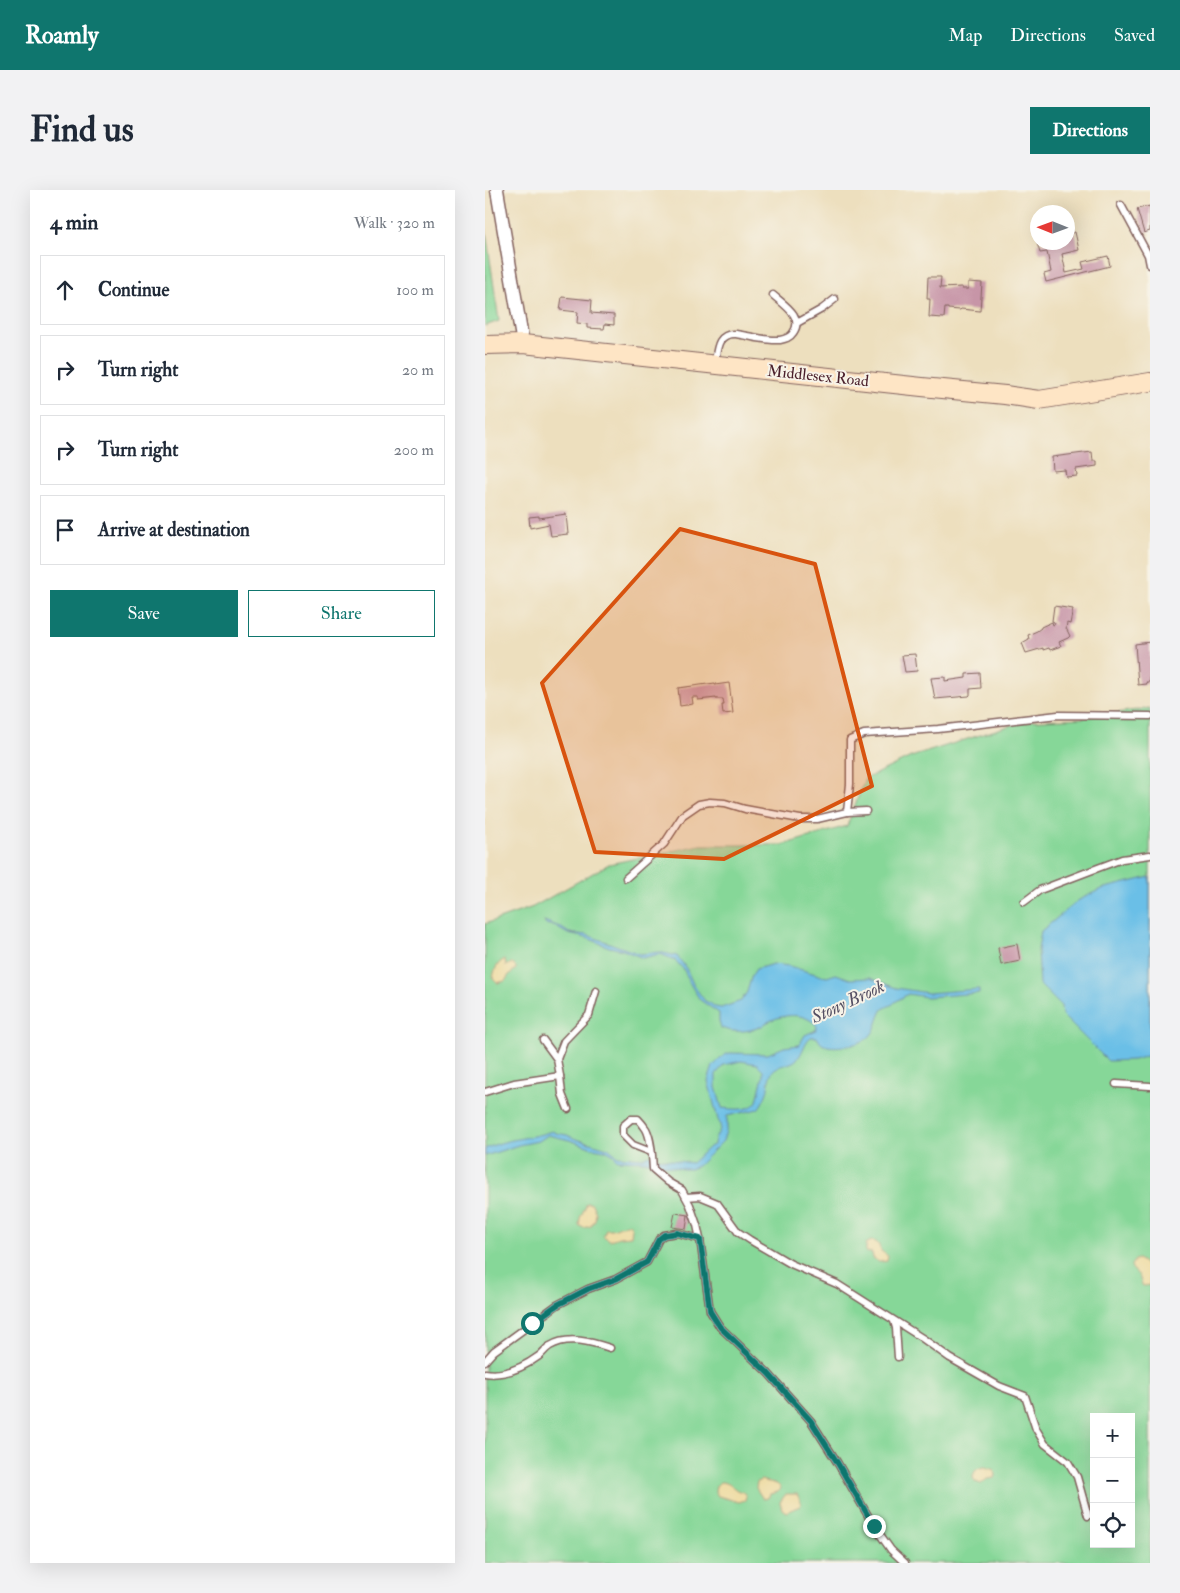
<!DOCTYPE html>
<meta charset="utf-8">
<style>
:root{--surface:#fff;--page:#f2f2f3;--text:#1f2937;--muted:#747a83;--line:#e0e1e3;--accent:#0f766e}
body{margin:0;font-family:"IM FELL Double Pica",serif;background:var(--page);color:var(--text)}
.controls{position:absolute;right:15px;bottom:15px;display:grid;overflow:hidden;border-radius:0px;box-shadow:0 5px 20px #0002}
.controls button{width:45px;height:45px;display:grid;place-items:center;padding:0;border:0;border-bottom:1px solid var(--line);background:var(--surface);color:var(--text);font:25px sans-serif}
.compass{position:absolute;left:545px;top:15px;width:45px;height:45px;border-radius:50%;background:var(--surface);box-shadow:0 5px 20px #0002;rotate:271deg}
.stop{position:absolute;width:15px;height:15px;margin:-11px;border:4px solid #0f766e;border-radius:50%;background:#fff}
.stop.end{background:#0f766e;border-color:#fff;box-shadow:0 1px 5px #0008}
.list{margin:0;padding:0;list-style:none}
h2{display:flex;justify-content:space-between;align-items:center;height:65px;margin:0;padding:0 20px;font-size:21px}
h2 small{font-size:16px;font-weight:400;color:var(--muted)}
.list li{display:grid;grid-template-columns:32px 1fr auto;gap:15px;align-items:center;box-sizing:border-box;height:70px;margin:0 10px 10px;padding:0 10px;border:1px solid var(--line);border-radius:0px}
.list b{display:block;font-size:19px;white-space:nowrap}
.list em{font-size:16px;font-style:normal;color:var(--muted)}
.actions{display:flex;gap:10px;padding:15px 20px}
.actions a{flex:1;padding:11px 0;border:1px solid var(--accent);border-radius:0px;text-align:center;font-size:18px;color:var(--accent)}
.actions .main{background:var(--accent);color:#fff}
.icon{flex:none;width:28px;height:28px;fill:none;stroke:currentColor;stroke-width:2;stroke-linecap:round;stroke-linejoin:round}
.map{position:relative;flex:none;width:665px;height:1373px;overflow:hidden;border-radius:0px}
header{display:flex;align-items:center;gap:30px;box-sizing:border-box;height:70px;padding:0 25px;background:var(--accent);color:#fff}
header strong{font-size:24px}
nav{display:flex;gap:28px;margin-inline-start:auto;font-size:18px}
.intro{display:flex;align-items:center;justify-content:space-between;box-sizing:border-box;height:120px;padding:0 30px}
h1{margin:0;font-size:35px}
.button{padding:12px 22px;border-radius:0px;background:var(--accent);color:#fff;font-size:18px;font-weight:700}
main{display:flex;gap:30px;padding:0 30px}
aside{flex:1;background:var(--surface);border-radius:0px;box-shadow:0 5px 20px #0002}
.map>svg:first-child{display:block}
</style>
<header>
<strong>Roamly</strong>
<nav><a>Map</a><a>Directions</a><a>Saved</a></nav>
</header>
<div class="intro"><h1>Find us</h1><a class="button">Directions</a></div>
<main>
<aside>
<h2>4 min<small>Walk · 320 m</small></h2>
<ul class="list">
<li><svg class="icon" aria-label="ahead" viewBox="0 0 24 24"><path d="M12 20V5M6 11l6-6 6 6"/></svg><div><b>Continue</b></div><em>100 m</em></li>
<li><svg class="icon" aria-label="right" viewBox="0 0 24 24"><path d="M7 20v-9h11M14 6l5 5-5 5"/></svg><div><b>Turn right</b></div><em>20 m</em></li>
<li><svg class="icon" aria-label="right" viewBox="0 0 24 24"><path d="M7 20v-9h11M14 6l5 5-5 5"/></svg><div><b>Turn right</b></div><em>200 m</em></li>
<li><svg class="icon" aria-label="arrive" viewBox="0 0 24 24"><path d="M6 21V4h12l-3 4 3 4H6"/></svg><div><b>Arrive at destination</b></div></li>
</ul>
<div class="actions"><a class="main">Save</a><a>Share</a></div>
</aside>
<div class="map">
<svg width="665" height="1373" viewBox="0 0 665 1373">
<rect width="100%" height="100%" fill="#f7f3e8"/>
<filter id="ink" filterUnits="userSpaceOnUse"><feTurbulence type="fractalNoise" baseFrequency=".02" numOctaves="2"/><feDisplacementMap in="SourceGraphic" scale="10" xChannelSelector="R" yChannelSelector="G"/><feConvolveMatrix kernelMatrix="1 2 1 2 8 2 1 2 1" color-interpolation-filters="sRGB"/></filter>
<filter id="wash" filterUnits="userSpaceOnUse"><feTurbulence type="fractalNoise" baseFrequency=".0096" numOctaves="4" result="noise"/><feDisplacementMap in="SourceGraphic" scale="20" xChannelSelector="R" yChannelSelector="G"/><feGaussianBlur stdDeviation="1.12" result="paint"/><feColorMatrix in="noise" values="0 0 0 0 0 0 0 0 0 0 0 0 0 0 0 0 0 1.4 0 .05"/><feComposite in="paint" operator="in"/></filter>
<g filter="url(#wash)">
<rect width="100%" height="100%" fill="#eddfbe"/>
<g fill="#86d798" stroke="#687b62" fill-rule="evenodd">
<polygon points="0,35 14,131 0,136"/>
<path d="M665,518V1373H0V734L48,717L124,674L215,655H297L362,636L380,589L426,567L539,531L597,528ZM609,1227H646V1354H609Z"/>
</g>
<g fill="#eeda9e" stroke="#9c7c64">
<path d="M20,769L21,776L27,773L31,777V779L24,785L20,791L12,793L8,789C9,780 12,773 20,769Z"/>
<polygon points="102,1013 107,1014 111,1023 110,1030 106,1036 98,1038 94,1035 95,1028"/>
<path d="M144,1034L147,1038L146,1046L134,1047L125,1050L118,1046L121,1039C133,1040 135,1034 144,1034Z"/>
<path d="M386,1051C395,1051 393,1057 397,1062C398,1062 403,1066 403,1066L402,1071L394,1072L388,1068L387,1063L381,1062V1054Z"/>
<path d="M653,1069C665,1075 665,1083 665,1095L658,1096C656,1093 656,1090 654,1086C651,1081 647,1081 646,1075L650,1070Z"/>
<path d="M500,1277L509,1280L511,1285L510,1288L502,1289L496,1294L491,1292L488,1288C489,1280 492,1278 500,1277Z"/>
<path d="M276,1290C283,1293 293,1291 296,1299L293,1302L285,1304L283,1308L278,1309L271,1298L272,1292Z"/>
<path d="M235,1292C247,1292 248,1301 258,1302L261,1306L260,1310L254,1312L233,1306L230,1301L231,1296Z"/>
<polygon points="301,1304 312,1304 316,1312 315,1316 301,1322 297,1319 295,1312"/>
</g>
<g fill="#6bbfe7" stroke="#5a6f89" fill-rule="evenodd">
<polygon points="665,687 665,865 649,870 623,871 577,825 576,816 555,795 553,760 556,741 594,710 616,699"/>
<path d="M59,731L75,737L84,743L102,745L155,764L174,762L192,766L201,778L209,796L220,811L225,813L230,817L236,818L256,811L262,802L267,785L271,779L288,774L304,776L337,786L342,787L351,784L365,789L385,788L411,798L443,803L494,799V803L442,807L423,804L410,812L408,814L398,819C392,828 392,841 383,848C375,855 346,860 337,854C335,853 333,849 332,847H326C318,853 319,863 311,870C304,876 292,874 287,882C283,888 284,896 282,902C280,908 277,914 273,919L242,926V938L238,951L213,976L205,979H198L159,971L132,970L129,965L120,960L108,958L84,950L63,945L54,951L34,955L0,966V959C21,948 45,949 67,941L71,943L82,945L91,949L123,958L133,966L158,968L163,965L172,968L207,973L224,957L229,955C229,944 240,940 233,930L223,891L228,876L239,865L245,863L283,864L299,857L314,855L320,845L331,840L332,836C319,821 297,824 281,833C277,835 280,835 275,837C262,842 249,843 236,838L234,832V823L215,810L204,792L199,780L190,770L175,764L158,768L138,760L124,757L102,748L83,744L69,736L60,734ZM256,871L272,874L278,880V886L272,911C266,922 247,919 237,918L231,897V884L239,875Z"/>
</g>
<g id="blocks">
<g fill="#c795a7">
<polygon points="665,16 665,41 659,43 652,19"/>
<polygon points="590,42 594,60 577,64 581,83 599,79 597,72 623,66 625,76 561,92 559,84 566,82 562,62 555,63 552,53 582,52 582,44"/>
<polygon points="443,87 456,87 455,98 477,97 477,99 483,99 483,92 497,93 495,121 476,119 475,120 463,119 463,118 460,118 459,128 444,127 445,109 442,109"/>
<polygon points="77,107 107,110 106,123 129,125 129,135 120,134 119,139 102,138 102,134 92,133 93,122 75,120"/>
<polygon points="607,262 608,271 612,271 612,276 591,279 592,286 581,287 580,280 568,281 567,267"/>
<polygon points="81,324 83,344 66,346 64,334 45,338 44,327 54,326 54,328"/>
<polygon points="569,416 588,419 585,434 582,433 581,438 585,446 583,448 574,452 576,456 565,460 564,458 558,460 558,458 541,463 537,453 544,449 543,445 552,441 556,438 556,437 567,432 568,435 570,434 569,432 567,431"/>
<polygon points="665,452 665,492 661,492 662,494 653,495 650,454"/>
<polygon points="430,464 432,481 420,482 417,465"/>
<polygon points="495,483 496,498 485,499 485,505 484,506 450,509 446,488 460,487 460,491 481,488 481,484"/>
<polygon points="230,493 230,495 244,493 248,523 238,524 237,515 239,515 238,509 231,509 231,508 213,510 213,507 207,507 208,514 195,516 193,498"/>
<polygon points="532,754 535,771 516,775 513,758"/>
<polygon points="190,1023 203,1025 201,1039 187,1037"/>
</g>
</g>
</g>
<g filter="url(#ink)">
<use href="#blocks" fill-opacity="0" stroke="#83625e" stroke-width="1"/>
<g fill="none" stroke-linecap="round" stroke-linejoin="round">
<defs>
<g id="lane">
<polyline points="636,15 663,65 665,75"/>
<polyline points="312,133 337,119 350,109"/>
<path d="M230,173C232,159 232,143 251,144C265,146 281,151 295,150C300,149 305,148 308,143C320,127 298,114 288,105"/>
<polyline points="362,622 365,594 365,550 379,544 453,539 573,525 665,526"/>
<polyline points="141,688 179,654 198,625 214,614 225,612 240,613 260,619 315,629 332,629 362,622 381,621"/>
<polyline points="539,712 555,700 605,681 637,669 665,665"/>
<polyline points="58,850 72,869 75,886"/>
<polyline points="72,869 79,851 104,825 111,801"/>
<polyline points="631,894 665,896"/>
<polyline points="0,902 29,893 75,886 77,904 83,919"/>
<path d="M166,962L148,955L138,945V936L146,929H153C156,932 159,936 161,939C167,950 167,967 168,979L183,992L197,1000L205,1015L212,1035L215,1049L225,1121L235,1137L283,1183L326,1231L352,1272L389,1336L406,1360L420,1373"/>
<polyline points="201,1007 215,1006 232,1013 253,1042 265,1050 306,1074 352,1094 437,1148 465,1168 514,1196 540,1206 551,1239 560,1254 583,1272 592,1287 603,1326"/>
<polyline points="409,1131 411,1138 413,1167"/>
<polyline points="0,1171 9,1161 72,1115 103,1099 131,1089 162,1072 174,1049 179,1045 192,1043 215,1049"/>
<path d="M0,1183C19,1186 39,1177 54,1166C58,1163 61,1158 65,1156C83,1145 107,1152 125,1158"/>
</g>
<polyline id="street" points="12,0 38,154"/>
<polyline id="secondary" points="0,155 38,154 437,197 520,205 554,210 665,192"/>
</defs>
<use href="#lane" stroke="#83625e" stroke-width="9"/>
<use href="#street" stroke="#83625e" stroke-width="15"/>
<use href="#secondary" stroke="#83625e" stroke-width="20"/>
<use href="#lane" stroke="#fff" stroke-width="6"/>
<use href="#street" stroke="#fff" stroke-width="12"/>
<use href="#secondary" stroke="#fee5c5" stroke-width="18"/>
</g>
</g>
<g fill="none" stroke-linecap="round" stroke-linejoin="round" filter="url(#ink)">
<polyline stroke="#0f766e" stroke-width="6" points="47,1133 72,1115 103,1099 131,1089 162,1072 174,1049 179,1045 192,1043 215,1049 225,1121 235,1137 283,1183 326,1231 352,1272 389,1336"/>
</g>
<path fill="#d8530f" fill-opacity="0.2" stroke="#d8530f" stroke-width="4" stroke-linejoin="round" d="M195,339L330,374L387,596L239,669L110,662L57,493Z"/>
<g text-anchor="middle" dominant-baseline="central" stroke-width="4" stroke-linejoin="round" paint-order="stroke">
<g font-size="16" fill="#4a1f2b" stroke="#f7f3e8">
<text transform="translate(333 186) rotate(6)">Middlesex Road</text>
</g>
<g font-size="18" font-style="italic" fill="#544f63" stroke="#f7f3e8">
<text transform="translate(363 812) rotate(-25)">Stony Brook</text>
</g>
</g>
</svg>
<div class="controls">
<button>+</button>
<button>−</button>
<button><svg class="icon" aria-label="locate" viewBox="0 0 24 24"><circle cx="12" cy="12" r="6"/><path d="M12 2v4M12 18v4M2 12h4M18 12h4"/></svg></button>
</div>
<svg class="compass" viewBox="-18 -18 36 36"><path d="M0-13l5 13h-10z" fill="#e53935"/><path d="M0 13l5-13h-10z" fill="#747a83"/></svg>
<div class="stop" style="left:47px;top:1133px"></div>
<div class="stop end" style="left:389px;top:1336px"></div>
</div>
</main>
